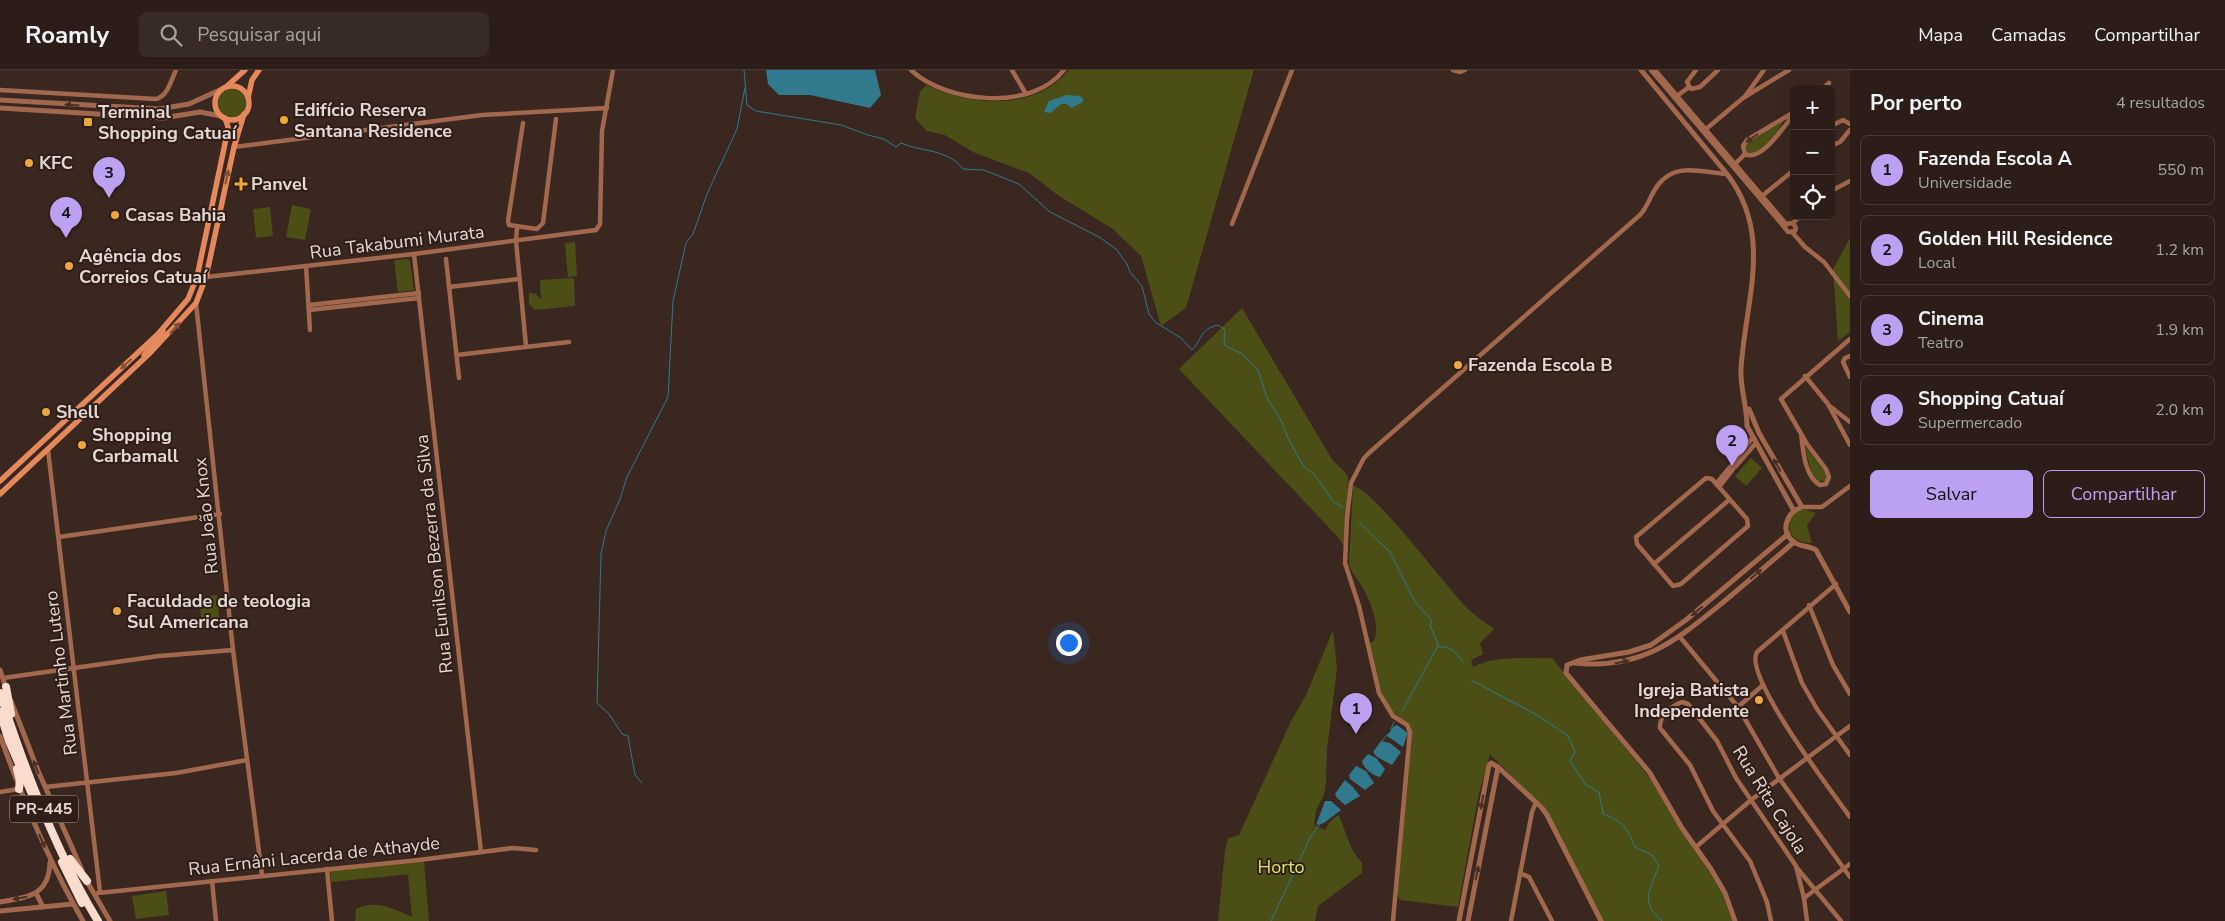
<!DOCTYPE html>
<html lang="pt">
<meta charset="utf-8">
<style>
:root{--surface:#2c1d18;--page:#382a25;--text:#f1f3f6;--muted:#a6a2a2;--line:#483b37;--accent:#bca0f2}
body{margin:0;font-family:"Nunito Sans",sans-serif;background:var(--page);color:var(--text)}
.controls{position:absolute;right:15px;top:15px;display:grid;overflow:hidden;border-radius:8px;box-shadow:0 5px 20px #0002}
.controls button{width:45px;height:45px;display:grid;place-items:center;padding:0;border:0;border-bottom:1px solid var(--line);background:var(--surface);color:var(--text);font:25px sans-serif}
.you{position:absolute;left:1068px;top:572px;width:18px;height:18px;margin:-12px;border:4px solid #fff;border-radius:50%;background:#1a73e8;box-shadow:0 0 0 8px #1a73e833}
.badge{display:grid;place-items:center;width:32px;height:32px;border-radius:50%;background:var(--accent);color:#111;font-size:16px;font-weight:700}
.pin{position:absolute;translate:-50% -41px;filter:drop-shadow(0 1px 2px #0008)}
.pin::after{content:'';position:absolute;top:26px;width:18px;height:15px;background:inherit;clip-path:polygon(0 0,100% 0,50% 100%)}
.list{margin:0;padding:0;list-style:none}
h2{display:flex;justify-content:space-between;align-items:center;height:65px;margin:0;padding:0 20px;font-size:21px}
h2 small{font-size:16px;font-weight:400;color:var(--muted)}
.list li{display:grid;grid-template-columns:32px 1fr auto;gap:15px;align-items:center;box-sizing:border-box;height:70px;margin:0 10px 10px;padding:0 10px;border:1px solid var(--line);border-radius:8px}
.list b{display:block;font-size:19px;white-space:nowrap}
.list p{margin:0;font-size:16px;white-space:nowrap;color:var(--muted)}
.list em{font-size:16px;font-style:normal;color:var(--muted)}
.actions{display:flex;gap:10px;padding:15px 20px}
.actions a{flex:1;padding:11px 0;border:1px solid var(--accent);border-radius:8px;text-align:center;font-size:18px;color:var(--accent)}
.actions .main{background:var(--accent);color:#111}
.icon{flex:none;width:28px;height:28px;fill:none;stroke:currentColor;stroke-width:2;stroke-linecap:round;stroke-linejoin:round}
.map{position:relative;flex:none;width:1850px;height:851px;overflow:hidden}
header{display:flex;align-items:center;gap:30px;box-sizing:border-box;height:70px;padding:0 25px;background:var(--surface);border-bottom:1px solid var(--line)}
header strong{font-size:24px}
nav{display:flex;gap:28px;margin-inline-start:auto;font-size:18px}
.search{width:350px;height:45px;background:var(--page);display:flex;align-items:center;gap:12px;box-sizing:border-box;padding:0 18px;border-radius:8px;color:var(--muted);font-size:19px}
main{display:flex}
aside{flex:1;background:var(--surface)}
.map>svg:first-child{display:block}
</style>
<header>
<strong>Roamly</strong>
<div class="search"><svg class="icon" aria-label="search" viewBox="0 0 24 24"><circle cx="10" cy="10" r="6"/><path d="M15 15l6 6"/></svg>Pesquisar aqui</div>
<nav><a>Mapa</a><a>Camadas</a><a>Compartilhar</a></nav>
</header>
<main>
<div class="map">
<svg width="1850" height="851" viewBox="0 0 1850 851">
<rect width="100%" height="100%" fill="#3a2720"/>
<g fill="#4b4f15">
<path d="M1069,0H1254L1186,238L1161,256L1141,186L1113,159L1059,126L1029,103L973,82L945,65L927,61L915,48L920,22L926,15C971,36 1035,42 1069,0Z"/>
<circle cx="232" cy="33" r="14"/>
<path d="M1783,51C1778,66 1763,81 1748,85L1744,78C1751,65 1771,58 1783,51Z"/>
<polygon points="292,135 311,139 305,170 286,167"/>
<polygon points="270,137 273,166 256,168 253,139"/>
<polygon points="1850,168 1850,262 1838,271 1833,199"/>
<polygon points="575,172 577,206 568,207 565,173"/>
<polygon points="407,189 410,191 414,220 398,222 394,190"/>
<polygon points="574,208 575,236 535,240 529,234 529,223 536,224 541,230 540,210"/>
<polygon points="1242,238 1333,391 1344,401 1348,407 1346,478 1336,465 1179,299"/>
<polygon points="1804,375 1824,400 1827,408 1825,411 1818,411 1812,404"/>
<polygon points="1751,388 1762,398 1746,416 1735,406"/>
<path d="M1353,416C1372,417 1448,519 1467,538C1475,546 1485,552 1494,559L1480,573L1483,584L1471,590L1473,597C1495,585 1527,589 1552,588L1653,712L1722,822L1732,851H1603L1542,737L1490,684L1479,723L1458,837L1400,830L1397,824L1412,660C1408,651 1399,649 1392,641C1377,622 1375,596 1369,573L1374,571C1380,555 1371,533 1363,518C1358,509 1352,505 1349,494Z"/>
<path d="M1799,440H1806L1816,443L1807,455L1812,473C1797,474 1785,464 1791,448Z"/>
<polygon points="217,525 220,557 202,559 199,527"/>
<path d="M1333,560L1337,598L1327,680L1326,712L1324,725L1316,740L1314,755L1325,760L1329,753L1338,745L1339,746C1347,763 1349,780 1362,793V803L1318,836L1315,851H1218L1225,781L1228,768L1239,765L1291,651L1306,625Z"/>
<path d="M424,792L429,851H355L356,839C377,829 393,839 412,847L408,805L412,804L331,812L330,800Z"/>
<polygon points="166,821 169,845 136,849 132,826"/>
</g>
<g fill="#317a8d">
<polygon points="766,0 875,0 881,25 870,38 810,25 779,25 768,14"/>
<polygon points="1067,25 1080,26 1083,29 1083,32 1071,38 1067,34 1061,34 1050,43 1044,42 1049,31"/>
<polygon points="1397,655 1408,663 1403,677 1387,666 1393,657"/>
<polygon points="1381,671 1390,673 1401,682 1392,695 1377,687 1373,682"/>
<path d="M1368,684L1376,688L1385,699L1380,707C1373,706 1363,698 1362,691Z"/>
<polygon points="1356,696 1366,701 1374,713 1365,720 1350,709 1349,705"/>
<polygon points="1345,710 1352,716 1360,726 1345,735 1337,728 1335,724"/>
<polygon points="1325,731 1331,731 1341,740 1324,753 1316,755"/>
</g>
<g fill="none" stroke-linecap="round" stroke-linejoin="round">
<g stroke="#317a8d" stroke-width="1">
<path d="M744,0L747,35L756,41L841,55L868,65L884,69L896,77L901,73C922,82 948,79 963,99L984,100L1019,114L1050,142L1099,167L1116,179L1127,194L1130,202L1142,216L1149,244L1155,252L1181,268L1192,280C1203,268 1199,260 1218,255L1225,260L1224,275L1242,284L1258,300L1267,328L1282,352L1288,368L1304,397L1314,404L1333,431L1342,437"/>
<path d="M1359,452L1390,482L1414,530L1432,551L1430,555L1439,577C1451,575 1456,583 1463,592"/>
<path d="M1471,610L1537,645L1568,666L1575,682L1570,691L1586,715L1599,722L1603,744C1623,751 1627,758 1635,777L1652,785L1659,796C1650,820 1639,831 1662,851"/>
<polyline points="1402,641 1438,576"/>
<polyline points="1391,659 1394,652"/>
<polyline points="1382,671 1388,664"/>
<polyline points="642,713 635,705 628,666 622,664 609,644 597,633 601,484 606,461 620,429 627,407 668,327 673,231 686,173 693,164 707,124 737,59 745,18"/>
<polyline points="1271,851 1310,768 1320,754"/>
</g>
<g stroke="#a2684d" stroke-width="4.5">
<path d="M911,0C946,33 1032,42 1064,0"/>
<polyline points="1012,0 1026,24"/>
<polyline points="1453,0 1460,2 1465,0"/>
<polyline points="1651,0 1785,158"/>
<polyline points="1655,0 1786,154"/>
<polyline points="1696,0 1687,12 1691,19 1700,17 1718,0"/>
<polyline points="1822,19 1829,13"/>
<path d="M0,20L156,29C168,26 171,10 176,0"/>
<polyline points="1746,25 1764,0"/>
<polyline points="1677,26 1689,17"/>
<path d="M1794,42L1747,70L1743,76L1745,84C1761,93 1785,55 1794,44"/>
<polyline points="523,53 508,151 509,155 537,159 543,153 556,49"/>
<polyline points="1831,56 1843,50 1850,54"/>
<polyline points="1706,59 1743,28 1789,0"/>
<polyline points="1831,76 1840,72 1850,60"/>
<polyline points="234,77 482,45 607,38"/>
<polyline points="1735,94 1745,84"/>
<polyline points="1831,121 1850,111"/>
<polyline points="1762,126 1794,100"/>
<polyline points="1793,153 1796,158 1795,161 1788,162 1785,158 1786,154 1793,153 1800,146"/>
<polyline points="1232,154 1292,0"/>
<polyline points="517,158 516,171 526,276"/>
<polyline points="1792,162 1805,177 1824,192 1850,226"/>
<polyline points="414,184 481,782"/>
<polyline points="446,189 459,308"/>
<polyline points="306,196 310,260"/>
<polyline points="206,207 414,184 596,160 600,154 602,61 613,0"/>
<polyline points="449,217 519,209"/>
<polyline points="196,233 233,580 262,805"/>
<polyline points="309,235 419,223"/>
<polyline points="309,240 419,228"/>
<polyline points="457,285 569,272"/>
<polyline points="1850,286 1845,288 1843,292 1850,307"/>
<polyline points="1805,306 1828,334 1850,375"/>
<polyline points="1831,337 1850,352"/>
<path d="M1801,363C1803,379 1804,406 1820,415L1826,414L1829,407L1826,399L1807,374L1781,329L1850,269"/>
<polyline points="48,380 100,822"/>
<polyline points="1732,394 1753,367"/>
<polyline points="1735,397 1756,373"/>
<polygon points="1706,408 1712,409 1747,449 1748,456 1681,514 1673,516 1637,474 1636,467"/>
<polyline points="1716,414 1730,397"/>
<polyline points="1719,417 1733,399"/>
<polyline points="1802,437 1822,437 1850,416"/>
<polyline points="59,467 220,444"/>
<polyline points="1654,494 1729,430"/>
<path d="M1836,514L1757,582C1742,605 1833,723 1850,747"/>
<polyline points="1809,535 1833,595 1850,624"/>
<polyline points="1783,561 1802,613 1817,639 1850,685"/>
<polyline points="1680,567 1738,637 1779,708 1850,807"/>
<polyline points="3,608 159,586 233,580"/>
<polyline points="1738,637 1763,615"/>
<polyline points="45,717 176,703 247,690"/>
<polyline points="0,722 19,719"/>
<polyline points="1696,777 1751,730 1850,656"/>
<polyline points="1797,798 1841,851"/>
<polyline points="327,799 332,851"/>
<polyline points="1520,803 1529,807 1552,851"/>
<polyline points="212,811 216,851"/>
<polyline points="98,823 419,790 513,778 536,780"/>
<polyline points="1804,828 1850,794"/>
<path d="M1393,851L1410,662L1407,655L1393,646L1379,623L1359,536L1345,493L1347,448L1351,413L1364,388L1370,382L1640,145C1648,136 1651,124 1658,115C1676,91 1703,103 1727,104"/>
<polyline points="1511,851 1532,742 1536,732"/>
<path d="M1771,851L1767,832L1750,791L1713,741L1690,695L1660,658C1659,646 1671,636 1682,632L1688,634L1717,671L1736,708L1796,796L1804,828L1807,851"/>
</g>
<g stroke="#a2684d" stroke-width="5">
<path d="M1641,0L1727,104C1774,165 1745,231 1741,299C1740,318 1747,336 1747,356L1794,441"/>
<polyline points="0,30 159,39 189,34 222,19"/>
<polyline points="0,38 163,48 200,42 221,46"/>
<path d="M1749,339L1759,363L1802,437C1787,442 1779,461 1794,472C1801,477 1810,476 1816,480L1850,542"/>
<path d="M1574,593C1640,600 1673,573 1721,534C1745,514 1770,493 1794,472"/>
<polyline points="0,600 6,618"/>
<polyline points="11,631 39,703 82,800"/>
<path d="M0,666C23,730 49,792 83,851"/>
<polyline points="85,808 110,851"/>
<polyline points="36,823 43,837"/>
<path d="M0,832C28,827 49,826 50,792"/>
<polyline points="0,841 73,834"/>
<polyline points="1459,851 1489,695 1491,693 1498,697 1542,738 1547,745 1601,851"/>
<polyline points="1468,851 1498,697"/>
<polyline points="1735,851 1725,823 1711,799 1682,758 1650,703 1566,603 1567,595 1580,590 1629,582 1651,575 1686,550 1788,464"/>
</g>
<g stroke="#e5885c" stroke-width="5.5">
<circle cx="232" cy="33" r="17"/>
<polyline points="226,17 245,0"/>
<polyline points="248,28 252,10 259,0"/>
<polyline points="144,285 160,267 163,261"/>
<polyline points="0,411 158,264 188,229 197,207 227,64 228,57 225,48"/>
<polyline points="0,424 151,282 196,233 206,207 234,77 244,44"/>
</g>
<g stroke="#fadccf" stroke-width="8">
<polyline points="6,617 11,644"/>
<path d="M0,623C25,700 56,783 98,851"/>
<polyline points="0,642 9,671 38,738"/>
<polyline points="17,699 20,711 19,719"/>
<polyline points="70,789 87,811"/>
<polyline points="62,792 82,833"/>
</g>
</g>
<defs><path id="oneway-solid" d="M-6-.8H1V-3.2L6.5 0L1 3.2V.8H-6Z" transform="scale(1.25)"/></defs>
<g fill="#4c3024">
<use href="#oneway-solid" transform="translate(72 35) rotate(-176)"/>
<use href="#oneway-solid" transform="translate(1752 68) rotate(145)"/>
<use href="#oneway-solid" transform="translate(1777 395) rotate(-120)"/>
<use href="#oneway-solid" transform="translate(1756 504) rotate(-41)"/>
<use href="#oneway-solid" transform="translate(1697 541) rotate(140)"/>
<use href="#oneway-solid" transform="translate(1622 592) rotate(-12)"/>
<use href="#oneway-solid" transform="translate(36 697) rotate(-111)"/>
<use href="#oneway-solid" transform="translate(1482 732) rotate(100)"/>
<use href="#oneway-solid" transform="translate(42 771) rotate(66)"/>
<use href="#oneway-solid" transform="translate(1477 803) rotate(-79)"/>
<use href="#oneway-solid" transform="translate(20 828) rotate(170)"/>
</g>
<g fill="#814e36">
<use href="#oneway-solid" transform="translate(227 107) rotate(-78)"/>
<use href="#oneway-solid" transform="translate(175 258) rotate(-47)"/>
<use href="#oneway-solid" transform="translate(126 294) rotate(137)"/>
</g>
<g fill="#eda83b" stroke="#2f1e17" stroke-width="2">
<circle cx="284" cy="50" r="5"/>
<rect x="83" y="47" width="10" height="10" rx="2.5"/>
<circle cx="29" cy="93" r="5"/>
<path d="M238.5 106.5h5v5h5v5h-5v5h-5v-5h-5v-5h5z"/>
<circle cx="115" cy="145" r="5"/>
<circle cx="69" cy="196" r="5"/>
<circle cx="1458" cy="295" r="5"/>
<circle cx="46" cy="342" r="5"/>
<circle cx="82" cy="375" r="5"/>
<circle cx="117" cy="541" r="5"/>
<circle cx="1759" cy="630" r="5"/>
</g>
<g text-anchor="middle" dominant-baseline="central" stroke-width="4" stroke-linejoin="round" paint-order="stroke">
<rect fill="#2f1e17" stroke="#aea09b" stroke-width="1" x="10" y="725.5" width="68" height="27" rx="4"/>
<g font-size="16" font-weight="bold" fill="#e4d8d3">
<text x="44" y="739">PR-445</text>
</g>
<g font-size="18" font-weight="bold" fill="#e4d8d3" stroke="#2f1e17" text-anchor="start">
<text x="294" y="40">Edifício Reserva<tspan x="294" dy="21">Santana Residence</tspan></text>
<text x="98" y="42">Terminal<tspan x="98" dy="21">Shopping Catuaí</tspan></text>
<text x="39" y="93">KFC</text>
<text x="251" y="114">Panvel</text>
<text x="125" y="145">Casas Bahia</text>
<text x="79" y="186">Agência dos<tspan x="79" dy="21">Correios Catuaí</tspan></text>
<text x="1468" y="295">Fazenda Escola B</text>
<text x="56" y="342">Shell</text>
<text x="92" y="365">Shopping<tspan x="92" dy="21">Carbamall</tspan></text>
<text x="127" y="531">Faculdade de teologia<tspan x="127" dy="21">Sul Americana</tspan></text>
<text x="1749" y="620" text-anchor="end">Igreja Batista<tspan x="1749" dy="21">Independente</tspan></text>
</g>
<g font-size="18" fill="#e4d8d3" stroke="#2f1e17">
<text transform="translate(397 172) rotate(-7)">Rua Takabumi Murata</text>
<text transform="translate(206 446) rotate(-96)">Rua João Knox</text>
<text transform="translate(434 484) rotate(-96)">Rua Eunilson Bezerra da Silva</text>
<text transform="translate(61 603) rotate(-97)">Rua Martinho Lutero</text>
<text transform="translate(1770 730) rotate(58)">Rua Rita Cajola</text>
<text transform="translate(314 786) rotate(-6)">Rua Ernâni Lacerda de Athayde</text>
</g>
<g font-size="18" fill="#dce760" stroke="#2f1e17">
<text x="1281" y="797">Horto</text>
</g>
</g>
</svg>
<div class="controls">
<button>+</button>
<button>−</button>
<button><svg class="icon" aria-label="locate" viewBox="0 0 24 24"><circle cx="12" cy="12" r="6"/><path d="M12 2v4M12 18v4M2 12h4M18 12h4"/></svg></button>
</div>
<div class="you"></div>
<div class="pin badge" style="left:1356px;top:664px">1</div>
<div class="pin badge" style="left:1732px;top:396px">2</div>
<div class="pin badge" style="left:109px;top:128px">3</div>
<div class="pin badge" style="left:66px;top:168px">4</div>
</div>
<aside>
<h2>Por perto<small>4 resultados</small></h2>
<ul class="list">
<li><span class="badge">1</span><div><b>Fazenda Escola A</b><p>Universidade</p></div><em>550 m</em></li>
<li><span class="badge">2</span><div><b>Golden Hill Residence</b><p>Local</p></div><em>1.2 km</em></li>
<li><span class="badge">3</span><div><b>Cinema</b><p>Teatro</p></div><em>1.9 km</em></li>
<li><span class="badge">4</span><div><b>Shopping Catuaí</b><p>Supermercado</p></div><em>2.0 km</em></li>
</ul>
<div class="actions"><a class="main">Salvar</a><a>Compartilhar</a></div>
</aside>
</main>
